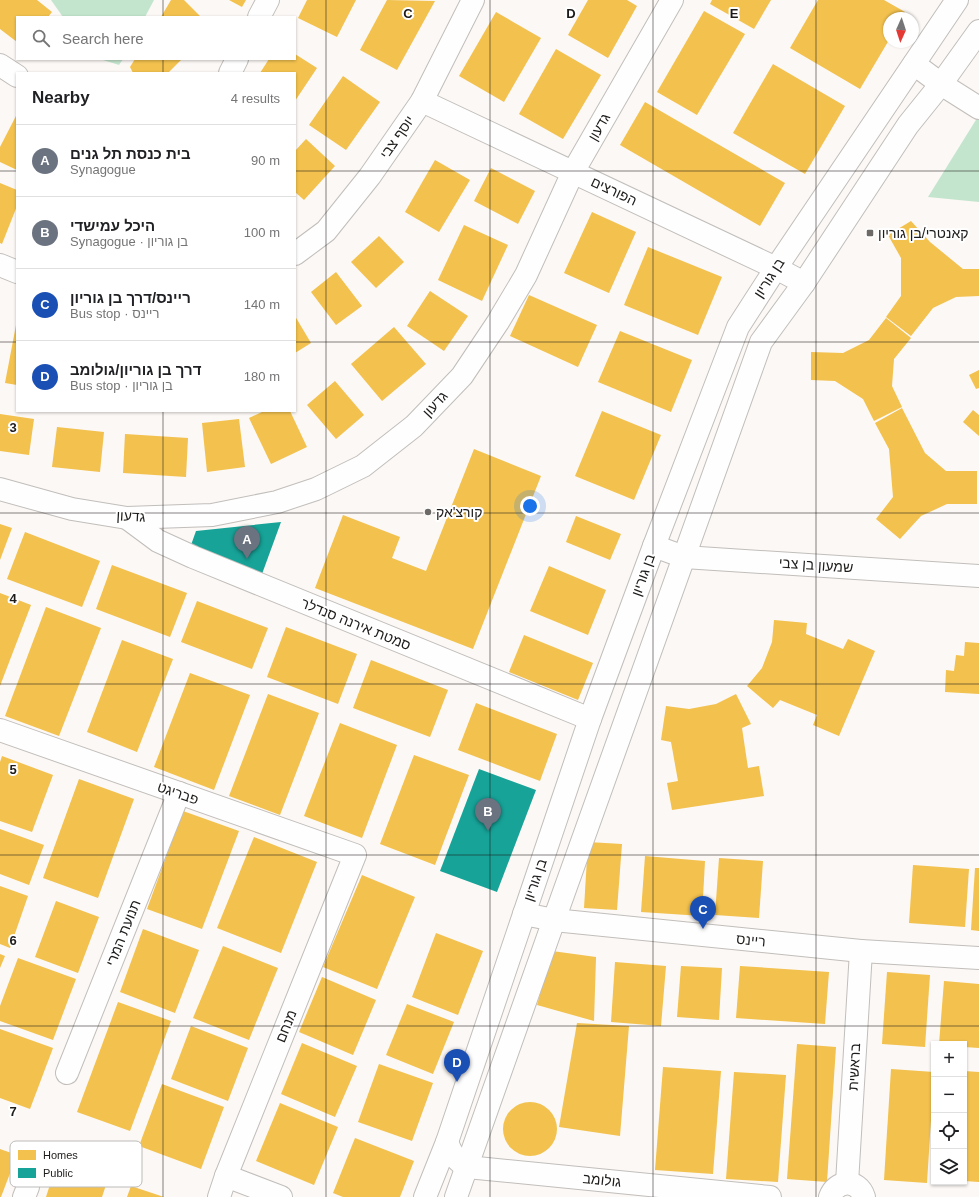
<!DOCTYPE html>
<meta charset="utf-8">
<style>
:root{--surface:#fff;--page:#f6f6f6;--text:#202124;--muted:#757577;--line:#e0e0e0;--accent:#6c6967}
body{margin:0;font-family:Helvetica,"Noto Sans Hebrew",sans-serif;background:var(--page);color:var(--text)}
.controls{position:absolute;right:12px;bottom:12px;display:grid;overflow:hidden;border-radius:0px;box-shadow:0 1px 3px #0004}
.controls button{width:36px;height:36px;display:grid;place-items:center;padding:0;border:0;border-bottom:1px solid var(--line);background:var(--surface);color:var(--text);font:20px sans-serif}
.compass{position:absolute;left:883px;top:12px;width:36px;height:36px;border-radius:50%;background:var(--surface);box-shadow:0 1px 3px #0004;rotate:183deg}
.you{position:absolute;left:530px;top:506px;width:14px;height:14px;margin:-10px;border:3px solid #fff;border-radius:50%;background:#1a73e8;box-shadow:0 0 0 6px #1a73e833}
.badge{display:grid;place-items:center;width:26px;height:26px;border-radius:50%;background:var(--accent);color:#fff;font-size:13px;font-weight:700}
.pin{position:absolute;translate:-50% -33px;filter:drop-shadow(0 1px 2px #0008)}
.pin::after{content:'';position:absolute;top:21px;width:14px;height:12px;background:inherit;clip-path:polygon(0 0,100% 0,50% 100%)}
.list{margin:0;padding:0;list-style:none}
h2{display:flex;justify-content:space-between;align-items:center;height:52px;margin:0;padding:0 16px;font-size:17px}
h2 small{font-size:13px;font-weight:400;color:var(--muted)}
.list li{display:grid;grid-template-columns:26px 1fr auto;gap:12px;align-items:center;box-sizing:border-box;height:72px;padding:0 16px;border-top:1px solid var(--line)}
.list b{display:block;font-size:15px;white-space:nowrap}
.list p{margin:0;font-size:13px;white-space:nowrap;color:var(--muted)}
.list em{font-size:13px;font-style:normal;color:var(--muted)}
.icon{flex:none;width:22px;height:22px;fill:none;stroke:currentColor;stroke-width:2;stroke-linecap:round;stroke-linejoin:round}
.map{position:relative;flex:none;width:979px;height:1197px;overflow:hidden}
.search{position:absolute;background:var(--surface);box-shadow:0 1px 3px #0004;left:16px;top:16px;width:280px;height:44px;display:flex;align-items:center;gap:10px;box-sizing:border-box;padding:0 14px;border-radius:0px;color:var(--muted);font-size:15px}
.panel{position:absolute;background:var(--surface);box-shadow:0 1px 3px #0004;left:16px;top:72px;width:280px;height:340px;border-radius:0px}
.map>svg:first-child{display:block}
</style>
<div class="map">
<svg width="979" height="1197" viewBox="0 0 979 1197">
<rect width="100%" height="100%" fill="#fcf8f5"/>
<g fill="#c4e5cd">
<polygon points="51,0 154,0 145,17 63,17"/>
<polygon points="100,59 123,59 119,65"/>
<polygon points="979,115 979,202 928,197"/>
</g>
<g fill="#f2c14e">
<polygon points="0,0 37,0 52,12 48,17 17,17 17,42 0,29"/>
<polygon points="171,0 184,0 201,17 161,17"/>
<polygon points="229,0 246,0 242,7"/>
<polygon points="307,0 356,0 337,37 298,18"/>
<polygon points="387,0 435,1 397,70 360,50"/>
<polygon points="588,0 627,0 637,6 608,58 568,35"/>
<polygon points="712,0 771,0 754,29 710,4"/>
<polygon points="818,0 884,0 905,12 902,18 889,18 889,40 860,89 790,48"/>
<polygon points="704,11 745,34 697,115 657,92"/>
<polygon points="496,12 541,38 504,102 459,76"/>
<polygon points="556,49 601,75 563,139 519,114"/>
<polygon points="295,54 317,68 295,101 295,73 260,73 269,59 295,59"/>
<polygon points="135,59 182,59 168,73 133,73 130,67"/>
<polygon points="773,64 845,106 805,174 733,133"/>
<polygon points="343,76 380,102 346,150 309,125"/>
<polygon points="645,102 785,183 760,226 620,145"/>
<polygon points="17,114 17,170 0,162 0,147"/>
<polygon points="306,139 335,166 304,200 295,192 295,151"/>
<polygon points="435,160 470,180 439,232 405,212"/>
<polygon points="491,168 535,191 518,224 474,201"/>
<polygon points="0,183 17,190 17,206 2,244 0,243"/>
<polygon points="592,212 636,232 609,293 564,273"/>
<polygon points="911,221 930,242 963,269 979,269 979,296 956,297 933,308 911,336 886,317 901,296 901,258 888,235"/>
<polygon points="464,225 508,245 482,301 438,280"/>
<polygon points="379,236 404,262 376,288 351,262"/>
<polygon points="648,247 722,277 698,335 624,305"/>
<polygon points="336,272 362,306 336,325 311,292"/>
<polygon points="430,291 468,316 444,351 407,326"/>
<polygon points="529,295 597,325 578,367 510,336"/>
<polygon points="295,316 311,343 295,353"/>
<polygon points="886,318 911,338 894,359 892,386 902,407 874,421 863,399 835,381 811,380 811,352 843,353 869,340"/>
<polygon points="16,325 17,325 17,385 5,383"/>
<polygon points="394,327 426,364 382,401 351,364"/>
<polygon points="620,331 692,360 671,412 598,382"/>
<polygon points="979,370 979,388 976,389 969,375"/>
<polygon points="335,381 364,415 336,439 307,405"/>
<polygon points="902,408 925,453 946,471 977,471 977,504 947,504 921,516 900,539 876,519 893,497 889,449 875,423"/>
<polygon points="973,410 979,415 979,436 963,422"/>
<polygon points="264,411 290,411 307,447 271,464 249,418"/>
<polygon points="602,411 661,435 634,500 575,476"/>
<polygon points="0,414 34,419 29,455 0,451"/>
<polygon points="239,419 245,467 207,472 202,423"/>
<polygon points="57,427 104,432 100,472 52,467"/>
<polygon points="125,434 188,438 186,477 123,473"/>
<polygon points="474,449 541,476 473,649 315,588 343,515 400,537 392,558 426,571"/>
<polygon points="576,516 621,534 610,560 566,542"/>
<polygon points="0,524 12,528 0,560"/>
<polygon points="25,532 100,561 82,607 7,579"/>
<polygon points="112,565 187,593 170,637 96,609"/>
<polygon points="549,566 606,590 588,635 530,611"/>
<polygon points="0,593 31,605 0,686"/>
<polygon points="197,601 268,628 252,669 181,642"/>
<polygon points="46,607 101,628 59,736 5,716"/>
<polygon points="774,620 807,623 806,634 843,649 848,639 875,651 839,736 813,725 817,715 780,700 773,708 747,686 762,668 772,642"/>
<polygon points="286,627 357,654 338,704 267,677"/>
<polygon points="524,635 593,663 578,700 509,672"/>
<polygon points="122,640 173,659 137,752 87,732"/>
<polygon points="965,642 979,643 979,694 945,692 946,670 954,671 956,655 964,656"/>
<polygon points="371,660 448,690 430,737 353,708"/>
<polygon points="190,673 250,695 214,790 154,767"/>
<polygon points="268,694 319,713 280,815 229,796"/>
<polygon points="736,694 751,724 742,728 748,768 759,766 764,796 672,810 667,783 678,781 671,742 661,740 666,706 689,709 716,704"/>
<polygon points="476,703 557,734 540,781 458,750"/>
<polygon points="340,723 397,745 362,838 304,816"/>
<polygon points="414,755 469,775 435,865 380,844"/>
<polygon points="2,756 53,775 32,832 0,821 0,762"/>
<polygon points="79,779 134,799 98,898 43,878"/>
<polygon points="183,811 239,831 202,929 147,909"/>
<polygon points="0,829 44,845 29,885 0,874"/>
<polygon points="254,837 317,862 281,953 217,928"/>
<polygon points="588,842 622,844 617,910 584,908"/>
<polygon points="645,856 705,861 702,916 641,912"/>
<polygon points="719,858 763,861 759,918 715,915"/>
<polygon points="913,865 969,869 965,927 909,923"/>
<polygon points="975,868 979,868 979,931 971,930"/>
<polygon points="362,875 415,897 377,989 323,967"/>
<polygon points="0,886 28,896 10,948 0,944"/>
<polygon points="56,901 99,917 78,973 35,957"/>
<polygon points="143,929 199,950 175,1013 120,992"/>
<polygon points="436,933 483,951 458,1015 412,997"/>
<polygon points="223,946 278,968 249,1040 193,1018"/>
<polygon points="552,951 596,957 594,1021 537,1005"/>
<polygon points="0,954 5,956 0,968"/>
<polygon points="18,958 76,979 53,1040 0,1021 0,1006"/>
<polygon points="615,962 666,966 661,1026 611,1022"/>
<polygon points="681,966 722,968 719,1020 677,1017"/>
<polygon points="740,966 829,972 825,1024 736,1018"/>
<polygon points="887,972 930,975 925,1047 882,1044"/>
<polygon points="322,977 376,1000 353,1055 299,1032"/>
<polygon points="944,981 979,984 979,1048 964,1047 964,1044 939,1044"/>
<polygon points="118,1002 171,1021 130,1131 77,1112"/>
<polygon points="407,1004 454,1022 433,1074 386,1055"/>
<polygon points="577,1023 629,1026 620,1136 559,1127"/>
<polygon points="191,1026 248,1048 228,1101 171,1079"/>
<polygon points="0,1029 53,1048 30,1109 0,1098"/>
<polygon points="302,1043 357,1066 335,1117 281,1094"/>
<polygon points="797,1044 836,1047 827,1182 787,1179"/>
<polygon points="379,1064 433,1083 412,1141 358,1122"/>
<polygon points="663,1067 721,1071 713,1174 655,1170"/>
<polygon points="891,1069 934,1072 927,1183 884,1180"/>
<polygon points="964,1071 979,1072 979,1182 964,1181"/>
<polygon points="734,1072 786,1075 778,1182 726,1179"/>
<polygon points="162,1084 224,1107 201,1169 139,1146"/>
<circle cx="530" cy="1129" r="27"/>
<polygon points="280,1103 338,1127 314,1185 256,1161"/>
<polygon points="355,1138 414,1161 400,1197 343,1197 333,1193"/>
<polygon points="0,1149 17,1155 1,1197 0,1197"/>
<polygon points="56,1166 107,1182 102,1197 46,1197"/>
<polygon points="131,1186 164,1197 127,1197"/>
</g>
<g fill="#17a398">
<polygon points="281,522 262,574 191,545 196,531"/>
<polygon points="479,769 536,790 497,892 440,871"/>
</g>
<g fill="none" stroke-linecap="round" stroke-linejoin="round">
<defs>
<g id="minor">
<polyline points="259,17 268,0"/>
<polyline points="914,64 941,84 979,108"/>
<polyline points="0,65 17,76"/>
<polyline points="230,73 237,59"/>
<polyline points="422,101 776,268 804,283"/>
<polyline points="295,254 326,231 370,176 422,101 473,0"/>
<polyline points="0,265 17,272"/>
<polyline points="0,489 72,509 127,518 212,515 277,502 316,489 363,466 414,426 462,376 498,322 526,275 573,172 672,0"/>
<polyline points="127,518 158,541 193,557 590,719"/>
<polyline points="654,546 684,557 979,576"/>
<polyline points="0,730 355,855 226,1176 219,1197"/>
<polyline points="524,914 554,920 861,951 979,958"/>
<polyline points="67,1073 179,793"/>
<path d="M447,1142C451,1153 456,1161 467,1167L770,1197"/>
<polyline points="226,1176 281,1197"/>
<polyline points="847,1183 861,951"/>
<polyline points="24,1197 28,1187"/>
<path d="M830,1197C836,1180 858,1178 864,1197"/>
</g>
<g id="major">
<polyline points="425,1197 447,1142 590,719 654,546 738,327 776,268 957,0"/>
<polyline points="456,1197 554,920 761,342 804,283 908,125 941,84 979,31"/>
</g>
</defs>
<use href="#minor" stroke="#c1bebb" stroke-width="24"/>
<use href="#major" stroke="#c1bebb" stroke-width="24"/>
<use href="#minor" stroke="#fffefe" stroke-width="22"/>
<use href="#major" stroke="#fffefe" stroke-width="22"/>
</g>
<path fill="none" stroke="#1e1c1a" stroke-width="1" stroke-opacity="0.55" d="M163,0V17M326,0V1197M490,0V1197M653,0V1197M816,0V1197M163,59V73M0,171H17M295,171H979M0,342H17M295,342H979M163,411V1197M0,513H979M0,684H979M0,855H979M0,1026H979"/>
<g fill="#6c6967" stroke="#fff" stroke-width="1.5">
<rect x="866" y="229" width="8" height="8" rx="2"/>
<circle cx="428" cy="512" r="4"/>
</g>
<g text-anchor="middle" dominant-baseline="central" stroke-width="4" stroke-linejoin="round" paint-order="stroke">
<g font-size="14" fill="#1e1c1a" stroke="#fff">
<text transform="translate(599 127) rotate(-60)">גדעון</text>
<text transform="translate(397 137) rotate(-55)">יוסף צבי</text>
<text transform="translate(614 191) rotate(25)">הפורצים</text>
<text transform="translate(769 278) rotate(-57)">בן גוריון</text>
<text transform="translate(435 404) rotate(-47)">גדעון</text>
<text transform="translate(131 516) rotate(3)">גדעון</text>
<text transform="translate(816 565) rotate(4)">שמעון בן צבי</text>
<text transform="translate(643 575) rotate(-70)">בן גוריון</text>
<text transform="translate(356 624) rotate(22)">סמטת אירנה סנדלר</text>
<text transform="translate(178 793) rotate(19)">פבריגט</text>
<text transform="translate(535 880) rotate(-71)">בן גוריון</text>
<text transform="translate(123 933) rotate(-68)">תנועת המרי</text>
<text transform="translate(751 940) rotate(6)">ריינס</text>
<text transform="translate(286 1026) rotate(-68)">מנחם</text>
<text transform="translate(854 1067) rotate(-87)">בראשית</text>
<text transform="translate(602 1180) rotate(6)">גולומב</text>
</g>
<g font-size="14" fill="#1e1c1a" stroke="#fff" text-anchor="start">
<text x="878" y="233">קאנטרי/בן גוריון</text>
<text x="436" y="512">קורצ'אק</text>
</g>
</g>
<rect x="10" y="1141" width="132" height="46" rx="6" fill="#fff" stroke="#bcbbba" stroke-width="1"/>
<rect x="18" y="1150" width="18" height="10" fill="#f2c14e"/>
<rect x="18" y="1168" width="18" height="10" fill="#17a398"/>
<g font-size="11" fill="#1e1c1a">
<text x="43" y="1159">Homes</text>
<text x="43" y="1177">Public</text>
</g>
<g font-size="13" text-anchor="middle" font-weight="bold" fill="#1e1c1a" stroke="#fff" stroke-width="4" stroke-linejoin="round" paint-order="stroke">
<text x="408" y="18">C</text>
<text x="571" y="18">D</text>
<text x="734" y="18">E</text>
<text x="13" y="432">3</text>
<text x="13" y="603">4</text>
<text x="13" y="774">5</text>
<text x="13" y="945">6</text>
<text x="13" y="1116">7</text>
</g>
</svg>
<div class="controls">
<button>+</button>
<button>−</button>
<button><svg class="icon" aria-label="locate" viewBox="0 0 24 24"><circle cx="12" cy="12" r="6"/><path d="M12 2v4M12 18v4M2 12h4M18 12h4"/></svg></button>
<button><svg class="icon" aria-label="layers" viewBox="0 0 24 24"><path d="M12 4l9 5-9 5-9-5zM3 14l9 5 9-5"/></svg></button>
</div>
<svg class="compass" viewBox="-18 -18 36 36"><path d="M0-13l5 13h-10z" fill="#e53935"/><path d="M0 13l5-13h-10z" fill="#757577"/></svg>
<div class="you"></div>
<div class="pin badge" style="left:247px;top:559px;background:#6b7280">A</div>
<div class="pin badge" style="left:488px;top:831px;background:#6b7280">B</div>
<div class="pin badge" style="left:703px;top:929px;background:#1a4fb4">C</div>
<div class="pin badge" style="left:457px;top:1082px;background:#1a4fb4">D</div>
<div class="search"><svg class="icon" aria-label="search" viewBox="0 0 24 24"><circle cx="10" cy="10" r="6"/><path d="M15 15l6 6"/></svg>Search here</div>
<section class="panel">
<h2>Nearby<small>4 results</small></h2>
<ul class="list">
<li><span class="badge" style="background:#6b7280">A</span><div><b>בית כנסת תל גנים</b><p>Synagogue</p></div><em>90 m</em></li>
<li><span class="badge" style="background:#6b7280">B</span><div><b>היכל עמישדי</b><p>Synagogue · בן גוריון</p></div><em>100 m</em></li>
<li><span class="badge" style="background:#1a4fb4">C</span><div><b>ריינס/דרך בן גוריון</b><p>Bus stop · ריינס</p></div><em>140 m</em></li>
<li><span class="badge" style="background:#1a4fb4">D</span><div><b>דרך בן גוריון/גולומב</b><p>Bus stop · בן גוריון</p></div><em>180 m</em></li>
</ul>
</section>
</div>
